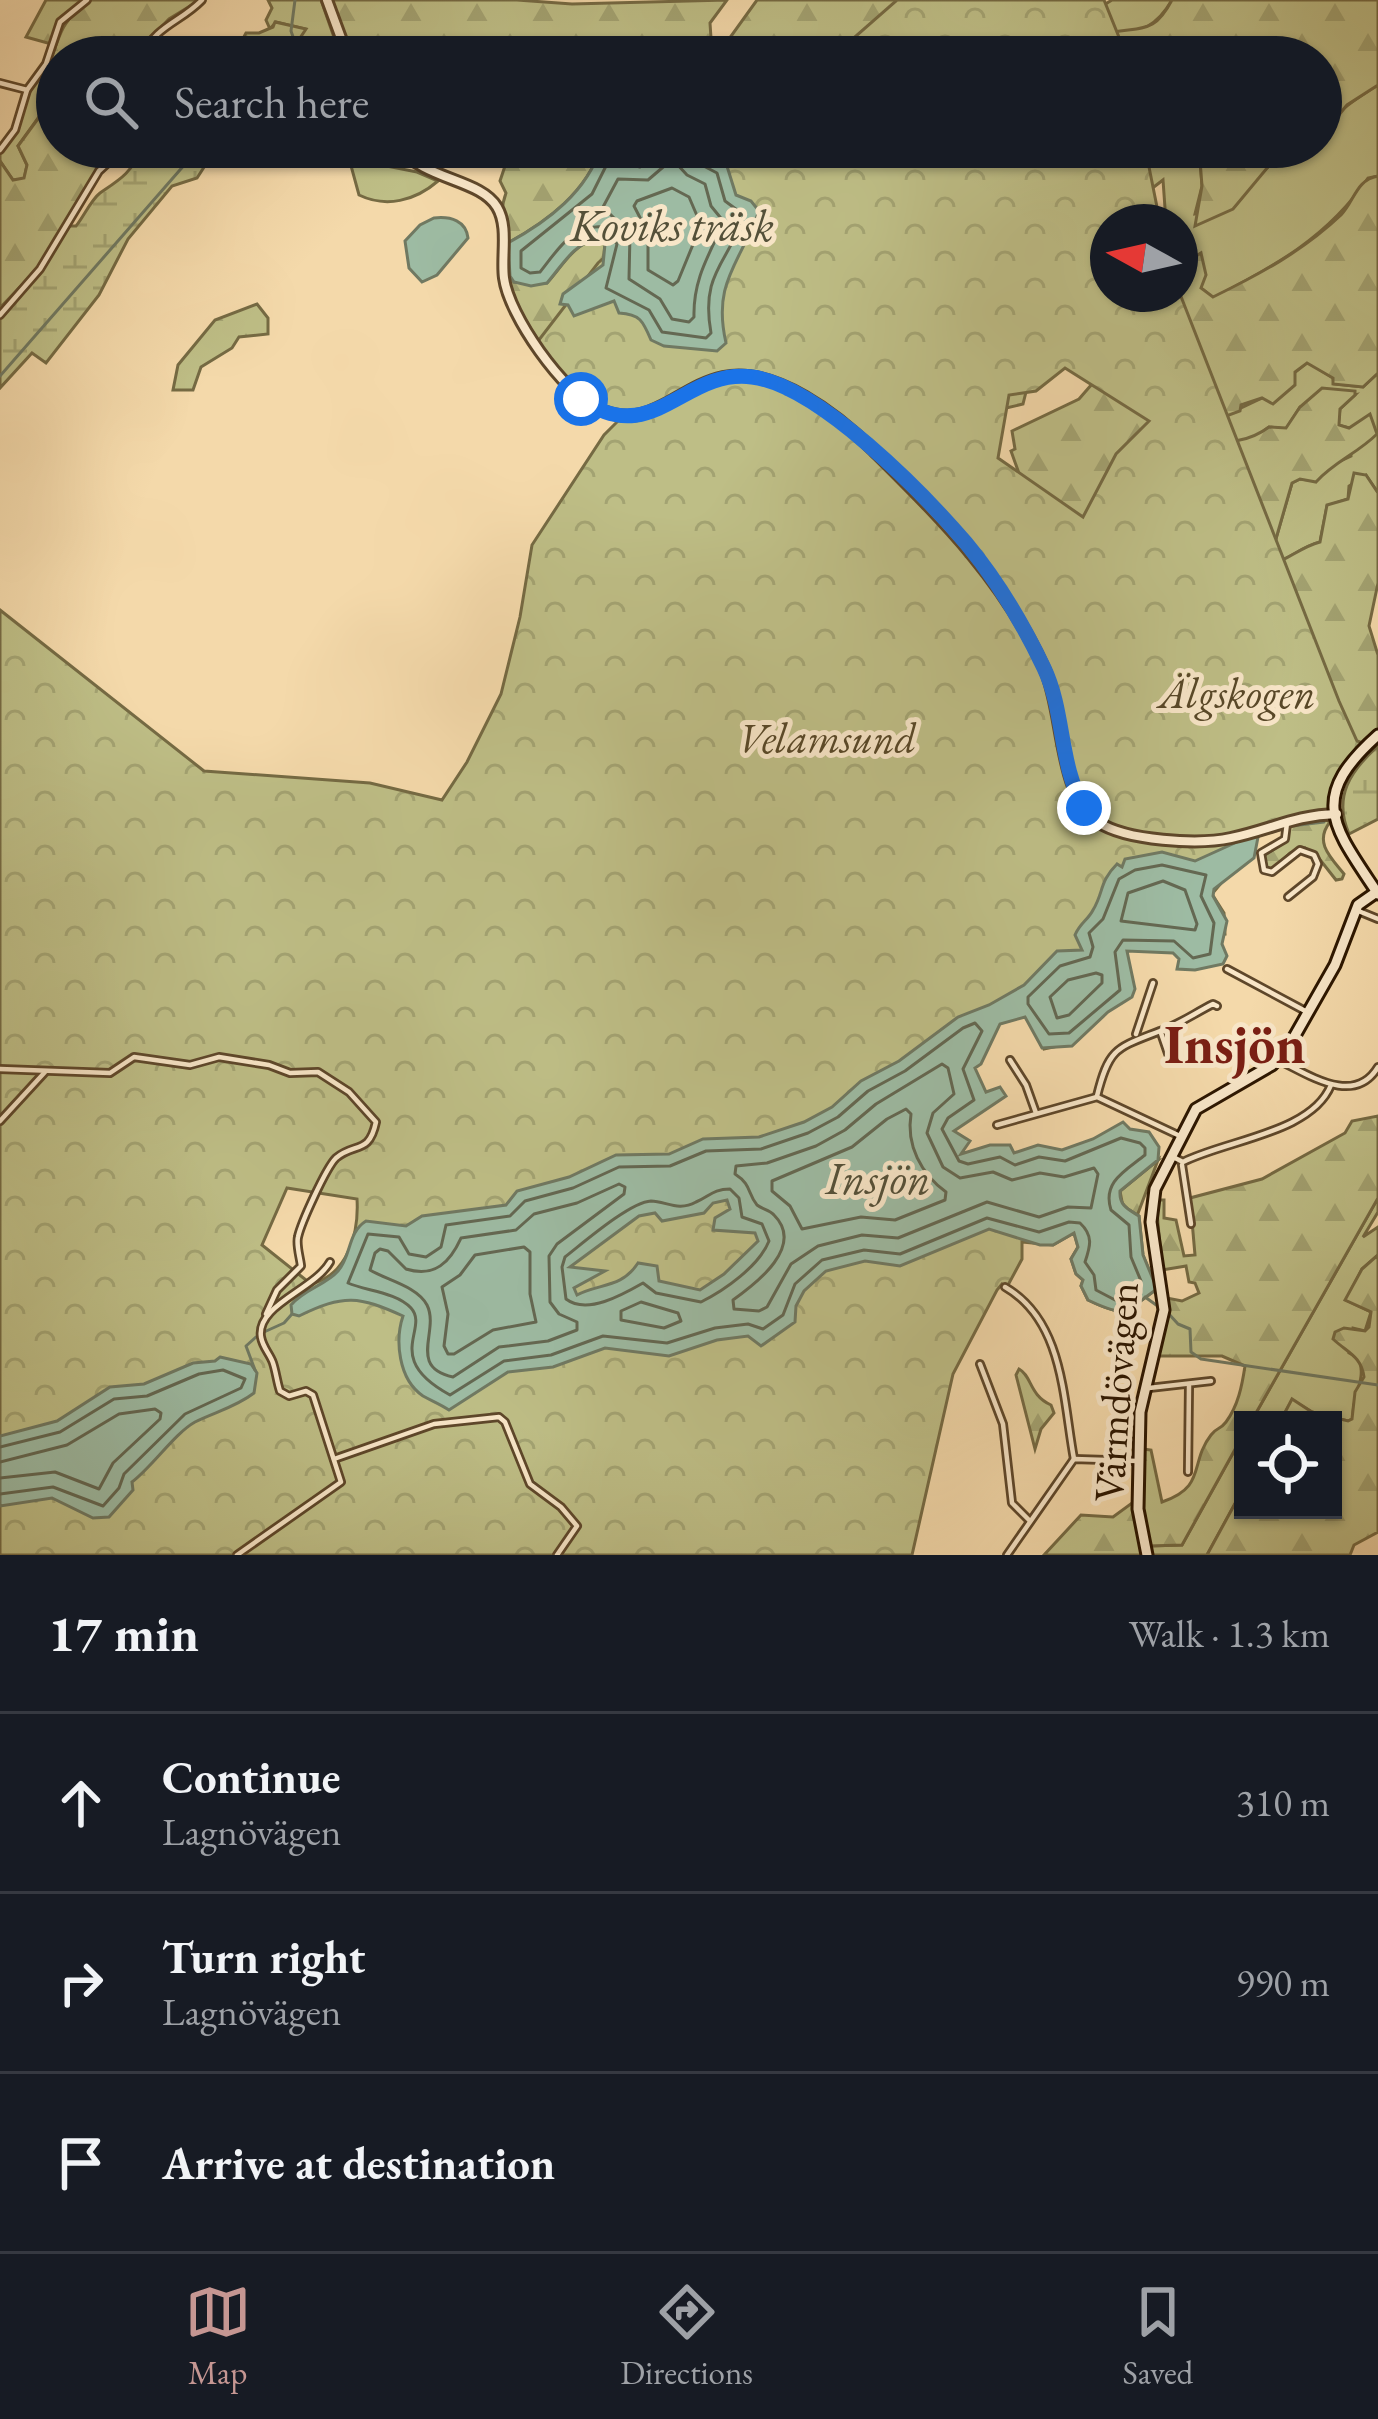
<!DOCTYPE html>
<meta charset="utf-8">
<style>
:root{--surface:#171b24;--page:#242831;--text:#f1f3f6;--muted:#9ea1a6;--line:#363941;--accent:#c59692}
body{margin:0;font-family:"EB Garamond",serif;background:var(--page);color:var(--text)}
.controls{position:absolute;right:36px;bottom:36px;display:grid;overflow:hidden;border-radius:0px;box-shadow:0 3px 9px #0004}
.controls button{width:108px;height:108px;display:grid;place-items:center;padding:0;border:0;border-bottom:3px solid var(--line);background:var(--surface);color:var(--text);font:60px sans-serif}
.compass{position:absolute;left:1090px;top:204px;width:108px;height:108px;border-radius:50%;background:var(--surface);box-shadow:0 3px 9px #0004;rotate:278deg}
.stop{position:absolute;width:36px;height:36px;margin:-27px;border:9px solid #1a73e8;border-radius:50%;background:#fff}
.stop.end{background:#1a73e8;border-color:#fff;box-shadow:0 3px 12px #0008}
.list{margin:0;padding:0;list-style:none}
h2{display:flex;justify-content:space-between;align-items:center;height:156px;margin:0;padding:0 48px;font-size:51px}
h2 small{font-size:39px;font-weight:400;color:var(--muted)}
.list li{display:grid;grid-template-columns:78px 1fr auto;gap:36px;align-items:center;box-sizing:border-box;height:180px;padding:0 48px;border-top:3px solid var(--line)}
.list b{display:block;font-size:45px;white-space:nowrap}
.list p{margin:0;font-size:39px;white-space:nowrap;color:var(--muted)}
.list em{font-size:39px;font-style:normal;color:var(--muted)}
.icon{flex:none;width:66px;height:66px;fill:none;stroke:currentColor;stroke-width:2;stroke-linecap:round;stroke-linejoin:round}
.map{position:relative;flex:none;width:1378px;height:1555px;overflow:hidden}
.search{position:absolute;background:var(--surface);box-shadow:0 3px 9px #0004;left:36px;right:36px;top:36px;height:132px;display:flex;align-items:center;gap:30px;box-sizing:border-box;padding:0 42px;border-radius:66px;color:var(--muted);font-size:45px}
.sheet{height:696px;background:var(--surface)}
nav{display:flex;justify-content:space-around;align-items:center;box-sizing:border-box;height:168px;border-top:3px solid var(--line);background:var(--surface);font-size:33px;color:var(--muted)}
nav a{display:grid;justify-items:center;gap:6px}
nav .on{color:var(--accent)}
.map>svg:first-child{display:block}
</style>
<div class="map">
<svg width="1378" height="1555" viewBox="0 0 1378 1555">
<defs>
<pattern id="forest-firs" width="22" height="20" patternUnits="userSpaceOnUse" patternTransform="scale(3)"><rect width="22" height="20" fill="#bebe86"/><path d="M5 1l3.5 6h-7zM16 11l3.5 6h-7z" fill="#a3a372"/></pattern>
<pattern id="wetland-marsh" width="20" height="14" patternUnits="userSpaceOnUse" patternTransform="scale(3)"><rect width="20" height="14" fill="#bebe86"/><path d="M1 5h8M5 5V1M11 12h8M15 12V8" fill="none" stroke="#a3a372"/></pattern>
<pattern id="park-crowns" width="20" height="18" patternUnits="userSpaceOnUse" patternTransform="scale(3)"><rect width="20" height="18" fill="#bebe86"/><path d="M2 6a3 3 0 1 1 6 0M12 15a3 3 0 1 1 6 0" fill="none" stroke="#a3a372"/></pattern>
</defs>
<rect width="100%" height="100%" fill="#f4d9aa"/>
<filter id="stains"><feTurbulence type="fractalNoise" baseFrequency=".00167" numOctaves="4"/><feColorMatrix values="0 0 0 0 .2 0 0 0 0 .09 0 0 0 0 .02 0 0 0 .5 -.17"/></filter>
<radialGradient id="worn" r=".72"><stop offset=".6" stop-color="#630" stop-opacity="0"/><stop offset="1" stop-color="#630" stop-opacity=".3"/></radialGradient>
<g fill="#bebe86" stroke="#756a43" stroke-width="3">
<polygon points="268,0 321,0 336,43 317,57 300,57 296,43 305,29 276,22 270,29 266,20 272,8"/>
<path d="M1112,0H1172C1157,26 1141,34 1111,32L1099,8Z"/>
<polygon points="41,75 54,96 18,146 27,165 24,179 13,180 0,161 0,153 17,132 27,95"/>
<path d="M1378,85V176L1368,178C1329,236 1274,267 1213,298L1201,288L1200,254L1180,266V222H1166L1163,180L1108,222L1092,147H1199L1202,186L1195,214L1233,208C1262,175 1273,147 1321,147C1322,118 1356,99 1378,85Z"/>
<path d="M342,147H366L376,164L417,172L438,181C415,201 386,208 359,195L347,151Z"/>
<path d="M1308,362L1333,378L1334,384L1363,387L1378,373V493L1366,475L1349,486L1348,499L1327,506L1320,542C1301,547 1290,559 1274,563L1273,549L1292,483L1300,479L1316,481L1332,465L1351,456L1349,428L1338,425L1340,409L1355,395L1300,407L1286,429L1269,427L1254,438L1238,442L1218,419L1262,398Z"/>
<path d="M1378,1198V1212L1363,1237L1378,1227V1255L1362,1269L1346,1300L1371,1312L1365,1331L1353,1328L1349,1353L1359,1358C1367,1382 1351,1395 1353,1419L1348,1421L1312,1412L1292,1400L1281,1420H1252Z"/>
<polygon points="1243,1435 1243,1489 1207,1555 1151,1555 1148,1546 1182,1545"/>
</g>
<g fill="url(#forest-firs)" stroke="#756a43" stroke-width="3">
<polygon points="46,0 83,0 59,19 51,44 26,37"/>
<path d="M91,0H200L169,19L146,43L139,57H57V147H123L98,169L38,268L0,308V161L13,180L24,178L27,165L18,146L54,97L41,75C66,39 49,30 91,0Z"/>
<polygon points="329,0 517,0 572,4 727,0 710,23 711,38 700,57 353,57"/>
<polygon points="757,0 1037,0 912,57 716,57"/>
<path d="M1172,0H1378V85L1347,105L1321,137V57H1069C1082,49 1099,34 1114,32C1145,27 1155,32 1172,0Z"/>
<polygon points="275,22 306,29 296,44 300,57 294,57 288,48 280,57 254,57 244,45 239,46 246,33 259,33 273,27"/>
<path d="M512,147H601C587,192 548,221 508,243L514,282L547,283C564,264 572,246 598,237L605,243L603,265L560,304L726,163L695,147H1009L548,355C519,313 507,292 503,240C502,223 500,209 506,193L500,181L505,166L500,160Z"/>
<polygon points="1199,147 1298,147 1278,155 1233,209 1195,226 1202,186"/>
<path d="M1378,176V373L1363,387L1333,384V378L1307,363L1295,372V385L1273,404L1262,398L1241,405L1240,411L1218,419L1193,442C1222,442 1245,445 1269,427L1286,428L1300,407L1322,388L1355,391V395L1340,409L1339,425L1349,428L1370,414L1377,434C1358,453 1334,462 1316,482L1300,479L1292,483L1273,549L1275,563C1289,559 1301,547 1320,542L1327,505L1348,499L1354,473L1366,475L1378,493V583L1369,626L1378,655V731L1351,757L1103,542L1021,479L1011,451L1015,449L1012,431L1079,399L1092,384L1084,351L1026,392L1023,404L1002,409L825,374L1108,294H1180V266L1201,253L1206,275L1201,288L1213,297C1260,274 1303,251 1341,215C1355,200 1356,180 1378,176Z"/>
<polygon points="257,304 268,318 268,334 239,337 232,348 201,367 193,390 173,390 178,365 215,320"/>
<path d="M1320,817L1330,822C1314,842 1330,857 1344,874L1342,879L1336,880L1318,857L1305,848L1290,853L1272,870H1265L1262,857L1286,841L1290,825Z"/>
<path d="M1378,1116V1198L1252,1420H1243V1435L1182,1545L1148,1546L1141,1509L1143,1449L1151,1450L1162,1502C1207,1487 1189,1463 1211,1435C1218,1426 1219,1431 1226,1422C1238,1406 1242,1386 1245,1366L1222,1356H1158L1166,1323L1167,1298L1182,1301L1199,1293L1195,1283L1189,1282L1186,1266L1162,1270L1156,1200H1164V1218L1176,1220L1184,1256L1195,1255L1190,1198L1262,1179L1345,1133L1352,1121Z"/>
<polygon points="1158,1160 1137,1216 1123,1207 1120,1191"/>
<path d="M1378,1255V1532L1354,1545L1350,1555H1207L1243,1489V1510H1333V1420H1281L1292,1399L1312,1412L1348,1421L1352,1419L1355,1392L1364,1377C1361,1356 1348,1353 1333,1339L1335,1332L1344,1328L1365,1331L1369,1327L1371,1312L1345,1300L1362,1269Z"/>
<path d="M1019,1369C1032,1376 1029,1395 1051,1405L1054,1413L1041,1429L1035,1449L1016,1375Z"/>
<polygon points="1132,1503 1142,1555 1044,1555 1081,1515 1113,1517"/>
</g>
<g fill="url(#wetland-marsh)" stroke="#756a43" stroke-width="3">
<path d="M146,147H217L197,178L172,186L128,239L99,295L46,363L32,353L0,388V319L35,277L68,226H76C84,216 91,200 100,193C119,180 132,173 140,150Z"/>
<path d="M1378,746V819L1349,834C1333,797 1350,771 1378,746Z"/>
</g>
<g fill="url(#park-crowns)" stroke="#756a43" stroke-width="3" fill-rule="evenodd">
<polygon points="897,0 1104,0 1127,57 832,57"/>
<path d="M729,147H1145L1160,222H1108V294H1180L1339,701L1357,741L1363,743C1343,766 1336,790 1327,817L1263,833L1219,861L1222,882L1212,894L1224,913L1225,934L1123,942L1068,1044L1044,1049L1029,1005L992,1020L941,1128L954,1165L1006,1168L1158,1160L1120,1191C1119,1207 1130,1210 1139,1216L1143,1255L1157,1289C1124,1312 1127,1319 1088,1300L1081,1286L1083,1280L1076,1274L1071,1259L1078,1247L1074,1233L1053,1245L1022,1242V1259L1007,1287L1002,1284L997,1290L953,1374L912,1555H0V610L204,771L370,783L442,800L467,762L501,694L520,617L532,545L604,435L618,421L580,401L535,345L598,263ZM1065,368L1149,421L1116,454L1083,517L998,458L1009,395L1036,391ZM287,1188L357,1199C359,1233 348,1275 311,1284L262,1245Z"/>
</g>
<g fill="#9dbba3" stroke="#707962" stroke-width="3" fill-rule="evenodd">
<path d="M601,147H633L637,156L646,147H695L726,163L736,195L751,201L759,211C740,264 712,282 726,343L717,351L664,346L651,340C643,321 640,314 619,313L614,301L574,316L568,305L560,304L563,294L603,265L605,244L598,237C572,246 564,263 547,283L531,286L514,282L510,276L508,243C548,221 587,192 601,147Z"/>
<path d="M434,218C451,216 466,221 468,238L437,275L422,282L409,268L405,241L420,225Z"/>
<path d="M1259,832L1254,858L1214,889L1213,896L1227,921L1222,944L1227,956L1223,964L1195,970L1177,969L1179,959L1173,953L1127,951L1135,989L1132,997L1108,1012L1072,1046L1042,1048L1025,1017L1000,1024L981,1064L975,1068L986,1092L1000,1087L1006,1096L954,1131L970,1141L961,1154L990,1145H1010L1014,1153L1038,1145L1062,1150L1093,1139L1123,1122L1130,1129L1149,1132L1159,1147L1158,1160L1120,1191C1119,1207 1130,1210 1139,1216L1143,1255L1157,1289C1124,1312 1127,1319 1088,1300L1081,1286L1083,1280L1076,1274L1071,1259L1078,1247L1074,1233L1053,1245H1040L989,1229L900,1266L865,1261L826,1271L804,1291L796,1306L795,1322L761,1346L748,1336L717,1340L669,1356L605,1348L553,1367L508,1372L449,1410C440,1404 432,1401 423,1396C398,1379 395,1340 403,1316C359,1296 344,1294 299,1316L292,1314L291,1305C304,1289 326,1285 338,1271C352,1255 347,1233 366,1221L406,1226L422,1216L506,1205L517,1191L569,1177L616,1155L669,1154L703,1139L759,1137L804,1122L832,1107L861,1081L899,1061L958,1017L989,1005L1024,985L1057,951L1082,950L1075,935C1080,923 1088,920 1093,910C1104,892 1099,882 1117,864L1122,867L1125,859L1162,852L1195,861ZM727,1200L730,1209L715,1218L713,1230L755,1233L758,1241L724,1274L700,1290L659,1281L657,1266L638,1263C621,1289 599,1283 577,1295L574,1288L605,1271L570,1267L639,1216L655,1213L662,1221L704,1213L713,1203Z"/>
<path d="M220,1357L251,1364L257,1373L254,1393C236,1407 215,1412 195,1422C175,1433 152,1467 132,1482L133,1490L109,1517L93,1518L52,1498L0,1506V1436L57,1421L110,1387L144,1384L193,1363L215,1361Z"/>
</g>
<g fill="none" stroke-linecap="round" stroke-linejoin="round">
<g stroke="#646852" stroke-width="3">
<path d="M655,147L653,159L640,167L628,164L619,151L613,152L592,194L521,251V268L530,273L540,272C557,251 572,224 603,227L617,244L606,288L649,310L662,332L706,338L711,333C700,272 729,263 744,215L725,201L717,173L694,161L689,147"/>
<path d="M669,162H675L687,175L705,184L711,206L724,222C709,255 693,279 694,317L689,322L672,319L660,299L629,279L630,234L603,207L618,179L648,180Z"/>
<polygon points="672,188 689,197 701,225 678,281 673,285 648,270 648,233 634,206 637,201"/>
<polygon points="1162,865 1206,875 1201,896 1214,923 1210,954 1193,958 1174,941 1123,940 1115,952 1120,990 1069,1033 1049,1034 1028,1004 1028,997 1060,966 1090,957 1093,947 1089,933 1103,919 1119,879 1135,870"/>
<polygon points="1163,881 1185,890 1197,924 1195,930 1121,921 1128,893"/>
<polygon points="1096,973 1102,975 1102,983 1069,1015 1057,1018 1050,997 1068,980"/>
<path d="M975,1023L982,1031L963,1069L974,1100L948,1118L942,1129L959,1161L968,1164L1000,1157L1015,1165L1039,1157L1065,1161L1121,1138L1140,1143L1145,1148V1155C1125,1171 1102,1182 1111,1210L1129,1225L1131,1257L1141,1281L1125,1299L1115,1300L1096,1290L1094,1275L1085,1262C1090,1247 1094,1236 1080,1223L1069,1222L1039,1232L987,1218L900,1254L864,1250L822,1260L795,1284L783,1315L763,1329L748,1324L715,1328L667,1343L603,1336L551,1355L504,1361L450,1395C382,1358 430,1329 411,1308C396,1292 366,1291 348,1283L368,1234L399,1237L409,1254L426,1257L441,1247L446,1225L510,1216L525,1201L573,1188L619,1167L670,1166L706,1151L761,1149L808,1133L838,1117L868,1091L905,1071L963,1028Z"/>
<path d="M942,1064L948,1068L954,1094L933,1113L927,1133L943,1167L960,1178L993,1172L1012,1180L1040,1173L1064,1177L1094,1168L1098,1174L1091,1208L1068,1207L1039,1217L987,1202L898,1238L862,1235L818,1246L791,1264L767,1307L759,1311L734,1309L733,1300C757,1283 805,1246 774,1215C770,1210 762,1209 757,1205C747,1193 752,1185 735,1174L736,1166L767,1163L816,1146L845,1130L876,1104Z"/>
<path d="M906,1109L911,1114C906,1145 921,1174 946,1192L945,1200L895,1220L861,1217L802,1229L790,1206L772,1191V1181L852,1147L887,1119Z"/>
<path d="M619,1184L625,1187L624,1194L557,1244L549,1256L550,1302L559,1314L577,1322V1330L548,1341L499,1347L453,1377C407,1367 440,1331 427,1305C417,1286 386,1280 370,1270L375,1253L380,1249L388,1251L406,1269C435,1278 450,1262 461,1238L516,1230L534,1214L577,1203Z"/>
<path d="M730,1189L739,1198L742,1217L762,1224L769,1241C759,1266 725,1290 701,1302L656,1293L643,1283C622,1295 587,1315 566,1299L562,1267L565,1257C583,1243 630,1202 651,1201C666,1201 678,1212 696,1202C710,1196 713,1189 730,1189Z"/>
<polygon points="524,1247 530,1252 530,1294 536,1322 493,1330 454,1354 448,1354 444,1346 448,1314 442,1287 460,1275 475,1255"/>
<polygon points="641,1302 678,1313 681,1321 664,1328 621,1320 621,1311"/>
<polyline points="0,1447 60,1432 114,1399 147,1396 199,1374 223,1370 245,1379 241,1388 185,1414 124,1474 119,1488 103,1506 53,1487 0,1494"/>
<polyline points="0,1462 67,1445 119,1414 155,1409 161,1413 160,1419 113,1463 99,1489 55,1472 0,1478"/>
</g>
<g stroke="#707962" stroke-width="3">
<polyline points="295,0 291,31 300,57"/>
<polyline points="0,376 200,147"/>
<polyline points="1291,826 1324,822"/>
<polyline points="1261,835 1282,829"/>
<polyline points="1145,1297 1159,1307"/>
<polyline points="1168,1313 1178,1324 1190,1329 1191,1352 1201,1359 1378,1385"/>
<polyline points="264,1332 284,1323 292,1314"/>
<polyline points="255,1370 246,1346 256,1337"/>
</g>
<defs>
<g id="minor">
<path d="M141,57C156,25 181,22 202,0"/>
<polyline points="0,83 27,90"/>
<polyline points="0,150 15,130 27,90 46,64 60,22 87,0"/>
<polyline points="0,315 40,269 99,171 125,147"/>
<polyline points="1287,823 1285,839 1261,853 1264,870 1272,872 1300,850 1314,855 1318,864 1313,877 1288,897"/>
<polyline points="1356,910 1378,919"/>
<polyline points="1227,969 1309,1013"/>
<polyline points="1161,1033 1171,1062"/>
<polyline points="1136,1034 1153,983"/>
<polyline points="1010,1060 1026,1085 1036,1113"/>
<path d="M1278,1060C1308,1074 1354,1107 1378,1067"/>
<path d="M0,1069L110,1073L134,1057L190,1065L219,1057L269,1065L290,1073L318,1072L349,1092L376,1122C369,1155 355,1142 336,1158C326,1168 301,1223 298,1237C296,1245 300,1257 301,1266L277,1290L266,1314"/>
<path d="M1097,1096C1109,1047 1117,1048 1160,1031C1178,1025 1195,1013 1213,1004L1217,1006"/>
<polyline points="0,1121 45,1072"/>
<polyline points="997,1125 1097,1097 1180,1136"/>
<path d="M1171,1156L1183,1162C1226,1140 1312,1133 1331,1085"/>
<polyline points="1182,1165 1191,1224"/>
<path d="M1005,1287C1064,1321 1063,1400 1074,1459"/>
<polyline points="980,1364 1003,1424 1012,1503 1030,1521"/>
<polyline points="1149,1388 1211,1381"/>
<polyline points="334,1459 434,1424 499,1417 505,1422 530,1484 561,1507 577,1526 557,1555"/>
<polyline points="1188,1472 1189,1386"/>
<path d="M237,1555L341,1482L313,1395L306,1391L289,1396L280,1391C277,1382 276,1372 273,1363C270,1354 263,1348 261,1337C256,1305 314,1290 330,1262"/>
<polyline points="1007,1555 1074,1459 1138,1461"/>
</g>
<g id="tertiary">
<polyline points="327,0 348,57"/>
<path d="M398,147C427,181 480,179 497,207C509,227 501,256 504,278C509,316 563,392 597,408C649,434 676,387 723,377C775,366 838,415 873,450C941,518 1005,580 1045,670C1064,714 1058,794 1098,822C1126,841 1199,845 1231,838C1270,830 1295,815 1337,814"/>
</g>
<g id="secondary">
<path d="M1378,894C1334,827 1306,799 1378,735"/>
<polyline points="1147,1555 1138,1509 1140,1412 1164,1310 1151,1222 1155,1189 1196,1109 1272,1065 1289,1046 1335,965 1358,905 1378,891"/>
</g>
</defs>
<use href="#minor" stroke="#5e472a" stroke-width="10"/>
<use href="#tertiary" stroke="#5e472a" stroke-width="14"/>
<use href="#secondary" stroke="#2c1600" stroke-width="15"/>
<use href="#minor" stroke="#f8e6c8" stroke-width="4.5"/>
<use href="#tertiary" stroke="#f8e6c8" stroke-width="8"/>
<use href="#secondary" stroke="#f8e6c8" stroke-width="9"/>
</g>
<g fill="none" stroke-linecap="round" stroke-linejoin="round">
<path stroke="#1a73e8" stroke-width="15" d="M581,399C653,450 684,368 752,377C818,385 923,493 966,543C996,579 1024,626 1044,668C1065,712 1059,765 1084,808"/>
</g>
<g text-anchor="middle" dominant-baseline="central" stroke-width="10" stroke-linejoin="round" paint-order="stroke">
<g font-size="42" font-style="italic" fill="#584828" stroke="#f8e6c8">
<text x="1237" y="693">Älgskogen</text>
<text x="827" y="738">Velamsund</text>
</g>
<g font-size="42" fill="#2c1600" stroke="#f8e6c8">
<text transform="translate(1116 1392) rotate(-86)">Värmdövägen</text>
</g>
<g font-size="45" font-style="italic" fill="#545039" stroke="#f8e6c8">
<text x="672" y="225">Koviks träsk</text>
<text x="878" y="1178">Insjön</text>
</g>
<g font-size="54" font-weight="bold" fill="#7a1f14" stroke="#f8e6c8">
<text x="1235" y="1044">Insjön</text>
</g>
</g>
<rect width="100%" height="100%" filter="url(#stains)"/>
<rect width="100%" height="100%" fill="url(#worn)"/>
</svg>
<div class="controls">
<button><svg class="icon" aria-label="locate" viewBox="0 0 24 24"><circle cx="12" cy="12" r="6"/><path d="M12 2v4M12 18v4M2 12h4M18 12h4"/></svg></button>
</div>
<svg class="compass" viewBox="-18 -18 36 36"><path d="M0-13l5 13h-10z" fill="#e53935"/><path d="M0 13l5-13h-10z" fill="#9ea1a6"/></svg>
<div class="stop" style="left:581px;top:399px"></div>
<div class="stop end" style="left:1084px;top:808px"></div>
<div class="search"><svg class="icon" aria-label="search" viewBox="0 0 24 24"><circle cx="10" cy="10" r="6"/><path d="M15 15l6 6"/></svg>Search here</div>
</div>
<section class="sheet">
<h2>17 min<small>Walk · 1.3 km</small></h2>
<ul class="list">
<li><svg class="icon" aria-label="ahead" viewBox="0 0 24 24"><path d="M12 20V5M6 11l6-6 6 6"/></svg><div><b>Continue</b><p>Lagnövägen</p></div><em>310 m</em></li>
<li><svg class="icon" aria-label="right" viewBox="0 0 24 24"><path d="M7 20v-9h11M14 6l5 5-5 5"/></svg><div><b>Turn right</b><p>Lagnövägen</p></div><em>990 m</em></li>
<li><svg class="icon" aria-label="arrive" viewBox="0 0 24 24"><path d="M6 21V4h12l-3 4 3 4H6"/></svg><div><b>Arrive at destination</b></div></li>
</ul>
</section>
<nav>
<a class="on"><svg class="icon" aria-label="map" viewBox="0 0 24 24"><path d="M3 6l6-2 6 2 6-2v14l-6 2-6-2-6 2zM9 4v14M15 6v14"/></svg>Map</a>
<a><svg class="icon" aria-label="directions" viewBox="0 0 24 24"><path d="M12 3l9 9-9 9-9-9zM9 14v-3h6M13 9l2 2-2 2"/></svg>Directions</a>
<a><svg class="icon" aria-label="saved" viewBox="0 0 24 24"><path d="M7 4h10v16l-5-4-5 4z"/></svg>Saved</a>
</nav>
